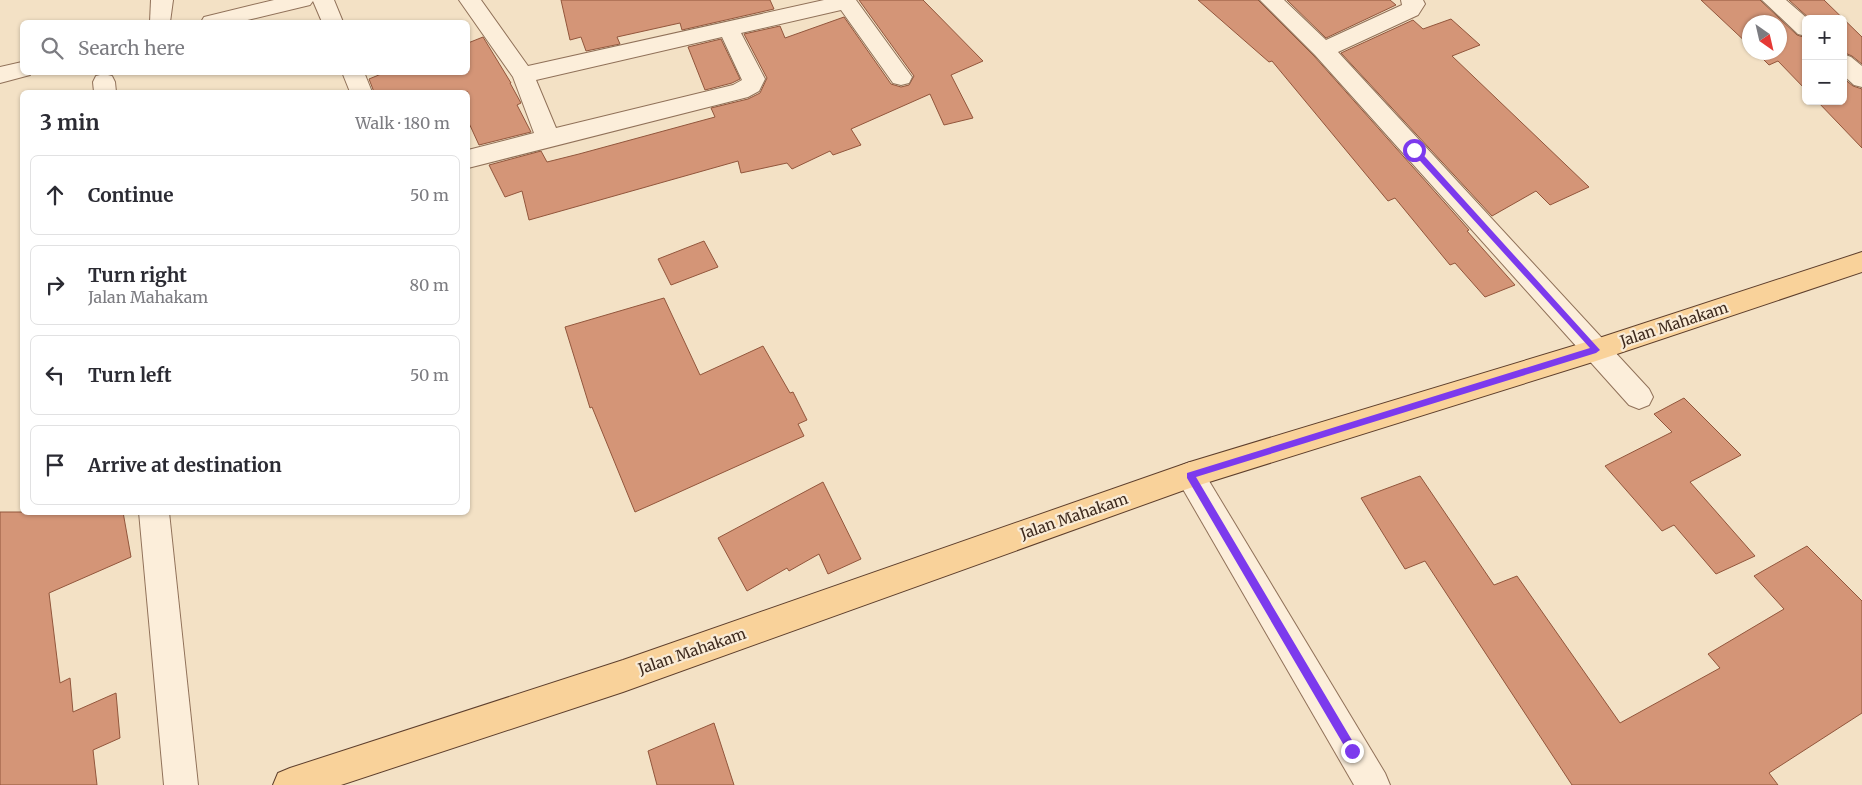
<!DOCTYPE html>
<meta charset="utf-8">
<style>
:root{--surface:#fff;--page:#f2f2f3;--text:#2b2b33;--muted:#7c7c81;--line:#e1e1e2}
body{margin:0;font-family:Merriweather,serif;background:var(--page);color:var(--text)}
.controls{position:absolute;right:15px;top:15px;display:grid;overflow:hidden;border-radius:8px;box-shadow:0 1px 4px #0004}
.controls button{width:45px;height:45px;display:grid;place-items:center;padding:0;border:0;border-bottom:1px solid var(--line);background:var(--surface);color:var(--text);font:25px sans-serif}
.compass{position:absolute;left:1742px;top:15px;width:45px;height:45px;border-radius:50%;background:var(--surface);box-shadow:0 1px 4px #0004;rotate:146deg}
.stop{position:absolute;width:15px;height:15px;margin:-11px;border:4px solid #7c3aed;border-radius:50%;background:#fff}
.stop.end{background:#7c3aed;border-color:#fff;box-shadow:0 1px 5px #0008}
.list{margin:0;padding:0;list-style:none}
h2{display:flex;justify-content:space-between;align-items:center;height:65px;margin:0;padding:0 20px;font-size:21px}
h2 small{font-size:16px;font-weight:400;color:var(--muted)}
.list li{display:grid;grid-template-columns:32px 1fr auto;gap:15px;align-items:center;box-sizing:border-box;height:80px;margin:0 10px 10px;padding:0 10px;border:1px solid var(--line);border-radius:8px}
.list b{display:block;font-size:19px;white-space:nowrap}
.list p{margin:0;font-size:16px;white-space:nowrap;color:var(--muted)}
.list em{font-size:16px;font-style:normal;color:var(--muted)}
.icon{flex:none;width:28px;height:28px;fill:none;stroke:currentColor;stroke-width:2;stroke-linecap:round;stroke-linejoin:round}
.map{position:relative;flex:none;width:1862px;height:785px;overflow:hidden}
.search{position:absolute;background:var(--surface);box-shadow:0 1px 4px #0004;left:20px;top:20px;width:450px;height:55px;display:flex;align-items:center;gap:12px;box-sizing:border-box;padding:0 18px;border-radius:8px;color:var(--muted);font-size:19px}
.panel{position:absolute;background:var(--surface);box-shadow:0 1px 4px #0004;left:20px;top:90px;width:450px;height:425px;border-radius:8px}
.map>svg:first-child{display:block}
</style>
<div class="map">
<svg width="1862" height="785" viewBox="0 0 1862 785">
<rect width="100%" height="100%" fill="#f3e1c5"/>
<g fill="#d49577" stroke="#92563c">
<polygon points="561,0 770,0 774,9 682,30 680,23 617,37 620,44 586,51 581,37 570,40"/>
<polygon points="859,0 923,0 983,61 951,75 973,118 944,125 930,94 851,129 861,145 833,155 830,151 792,169 787,163 741,173 738,161 529,220 522,191 505,197 489,165 541,151 547,162 579,154 715,117 711,108 748,99 760,93 767,78 744,34 780,26 785,38 844,17 891,84 901,87 909,85 914,76"/>
<polygon points="1198,0 1258,0 1314,56 1469,230 1467,231 1515,285 1485,297 1455,263 1450,265 1395,198 1388,201 1272,61 1269,62"/>
<polygon points="1287,0 1390,0 1396,5 1326,38"/>
<polygon points="1701,0 1760,0 1797,35 1806,38 1806,90 1778,61 1769,65 1756,52 1780,52 1780,22 1750,22 1750,46"/>
<polygon points="1789,0 1824,0 1862,37 1862,64 1852,56 1843,52 1843,19 1810,19"/>
<polygon points="1451,19 1480,45 1452,56 1589,187 1550,205 1536,191 1492,216 1341,53 1413,20 1423,29"/>
<polygon points="483,37 511,83 510,83 521,103 517,105 531,132 479,145 468,121 468,92 374,92 369,79 386,72 468,72 468,43"/>
<polygon points="721,39 740,79 732,83 705,90 688,47"/>
<polygon points="1843,78 1853,86 1862,89 1862,148 1817,101 1843,101"/>
<polygon points="704,241 718,267 671,285 658,259"/>
<polygon points="664,298 700,375 763,346 790,393 793,392 807,420 798,424 804,436 635,512 592,407 590,408 565,327"/>
<polygon points="1684,398 1741,455 1690,482 1755,556 1716,574 1674,525 1662,531 1605,466 1672,432 1654,414"/>
<polygon points="1420,476 1494,585 1517,576 1620,723 1720,668 1708,654 1784,609 1754,576 1807,546 1862,601 1862,713 1769,773 1778,785 1572,785 1425,561 1405,569 1361,498"/>
<polygon points="823,482 861,559 828,574 819,554 789,571 787,568 747,591 718,538"/>
<polygon points="0,512 123,512 131,557 49,593 60,683 70,678 73,712 116,693 120,738 93,750 97,785 0,785"/>
<polygon points="714,723 734,785 657,785 648,751"/>
</g>
<g fill="none" stroke-linecap="round" stroke-linejoin="round">
<defs>
<g id="minor">
<polygon points="151,0 173,0 170,22 150,22"/>
<polygon points="274,0 334,0 343,22 322,22 313,1 310,5 239,22 201,22 204,17"/>
<path d="M459,0H481L528,66L824,0H856L912,77L909,83L901,85L893,83L841,10L741,33L765,79L759,91L748,97L468,168V150L534,133L513,77ZM722,37L742,80L733,85L556,128L536,80Z"/>
<polygon points="1260,0 1284,0 1326,40 1402,5 1401,0 1423,0 1425,4 1418,15 1338,52 1649,389 1653,397 1649,405 1639,409 1629,405 1315,55"/>
<polygon points="1762,0 1786,0 1808,19 1806,19 1806,36 1798,34"/>
<polygon points="1843,54 1851,57 1862,66 1862,87 1854,85 1843,75"/>
<polygon points="22,62 22,72 32,72 30,75 0,83 0,67"/>
<polygon points="342,72 364,72 372,92 350,92"/>
<polygon points="104,74 112,76 115,82 116,92 94,92 93,82 96,76"/>
<polygon points="139,512 169,512 198,785 164,785"/>
</g>
<polygon id="tertiary" points="1190,462 1200,466 1385,773 1390,785 1354,785 1180,484 1176,475 1180,466"/>
<polygon id="primary" points="1862,252 1862,272 1596,361 1190,488 623,692 341,785 273,785 278,773 290,768 623,660 1190,462 1596,339"/>
</defs>
<use href="#minor" stroke="#907159" stroke-width="2"/>
<use href="#tertiary" stroke="#907159" stroke-width="2"/>
<use href="#primary" stroke="#5e3f2d" stroke-width="2"/>
<use href="#minor" fill="#fceeda" fill-rule="evenodd"/>
<use href="#tertiary" fill="#fceeda" fill-rule="evenodd"/>
<use href="#primary" fill="#f9d29a" fill-rule="evenodd"/>
</g>
<polygon fill="#7c3aed" points="1412,148 1417,148 1600,350 1596,353 1196,477 1356,747 1357,751 1352,756 1349,754 1187,478 1187,473 1590,348 1412,152"/>
<g text-anchor="middle" dominant-baseline="central" stroke-width="4.5" stroke-linejoin="round" paint-order="stroke">
<g font-size="15" fill="#3f2b1e" stroke="#f9ebd6">
<text transform="translate(1674 324) rotate(-18)">Jalan Mahakam</text>
<text transform="translate(1074 516) rotate(-19)">Jalan Mahakam</text>
<text transform="translate(692 651) rotate(-19)">Jalan Mahakam</text>
</g>
</g>
</svg>
<div class="controls">
<button>+</button>
<button>−</button>
</div>
<svg class="compass" viewBox="-18 -18 36 36"><path d="M0-13l5 13h-10z" fill="#e53935"/><path d="M0 13l5-13h-10z" fill="#7c7c81"/></svg>
<div class="stop" style="left:1414px;top:150px"></div>
<div class="stop end" style="left:1352px;top:751px"></div>
<div class="search"><svg class="icon" aria-label="search" viewBox="0 0 24 24"><circle cx="10" cy="10" r="6"/><path d="M15 15l6 6"/></svg>Search here</div>
<section class="panel">
<h2>3 min<small>Walk · 180 m</small></h2>
<ul class="list">
<li><svg class="icon" aria-label="ahead" viewBox="0 0 24 24"><path d="M12 20V5M6 11l6-6 6 6"/></svg><div><b>Continue</b></div><em>50 m</em></li>
<li><svg class="icon" aria-label="right" viewBox="0 0 24 24"><path d="M7 20v-9h11M14 6l5 5-5 5"/></svg><div><b>Turn right</b><p>Jalan Mahakam</p></div><em>80 m</em></li>
<li><svg class="icon" aria-label="left" viewBox="0 0 24 24"><path d="M17 20v-9H6M10 6l-5 5 5 5"/></svg><div><b>Turn left</b></div><em>50 m</em></li>
<li><svg class="icon" aria-label="arrive" viewBox="0 0 24 24"><path d="M6 21V4h12l-3 4 3 4H6"/></svg><div><b>Arrive at destination</b></div></li>
</ul>
</section>
</div>
